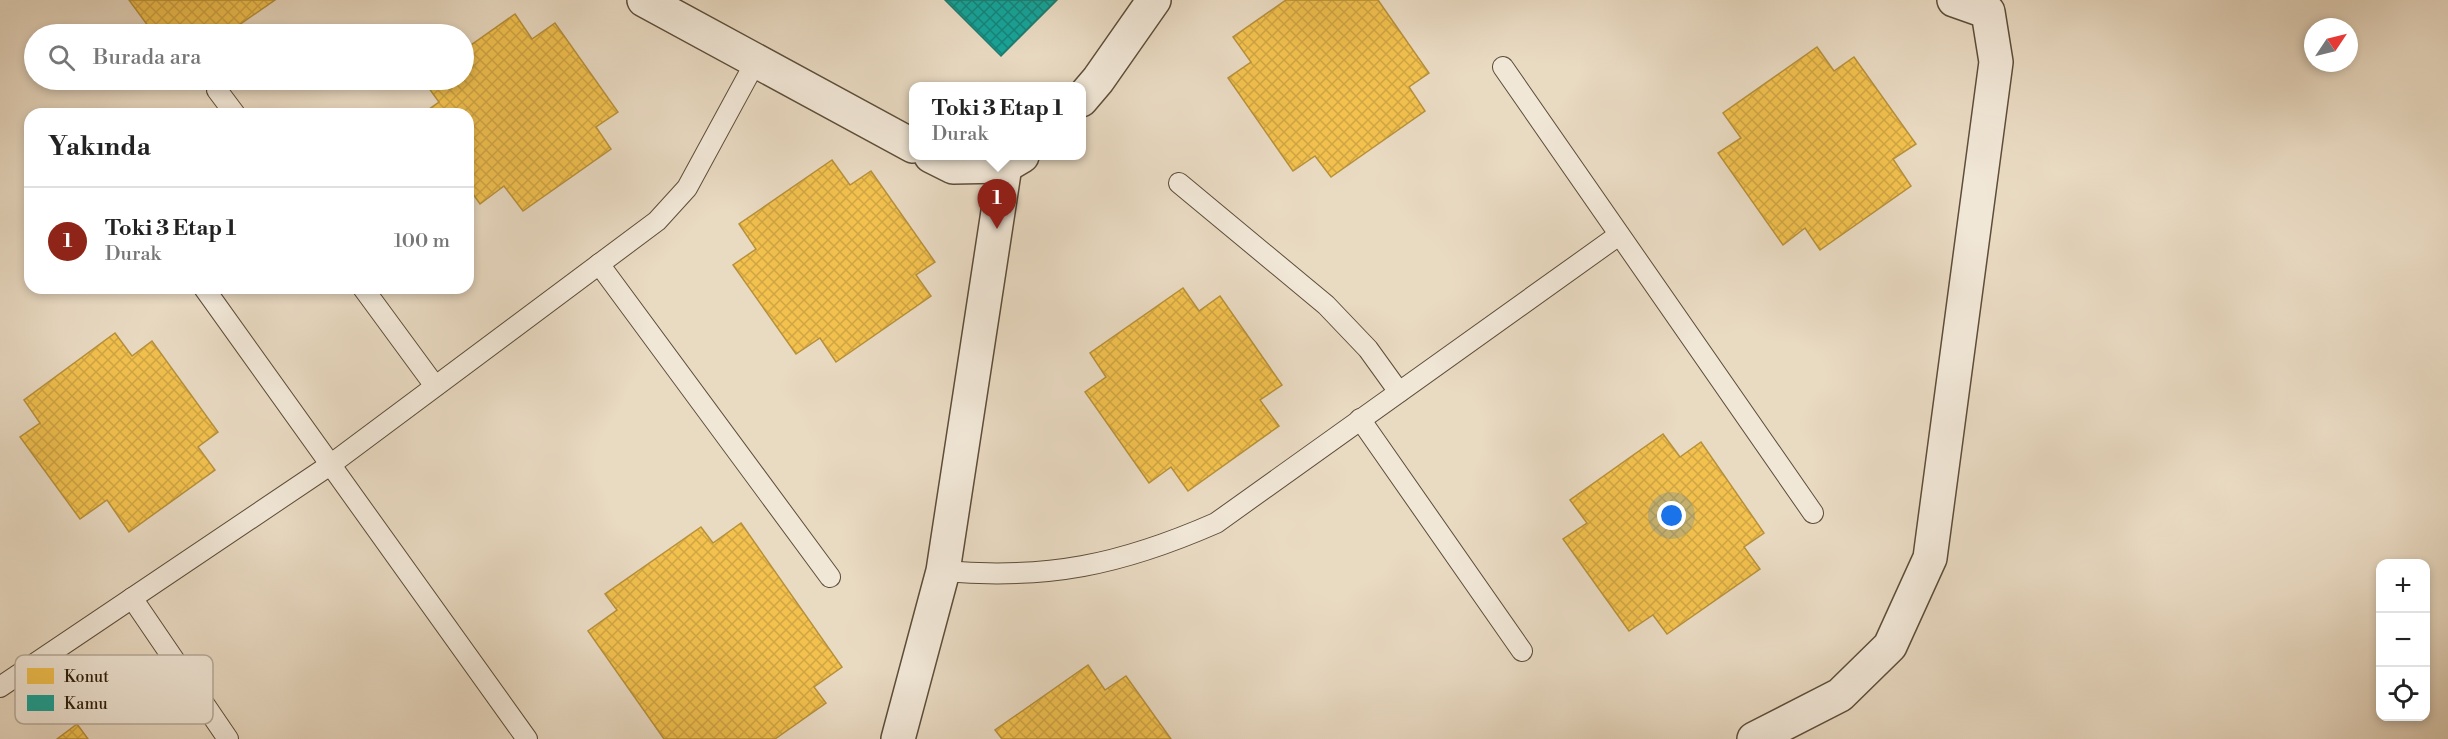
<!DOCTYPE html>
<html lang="tr">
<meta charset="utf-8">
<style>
:root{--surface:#fff;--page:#f2f2f2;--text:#222;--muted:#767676;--line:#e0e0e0;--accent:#8f2418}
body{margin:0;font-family:"Libre Bodoni",serif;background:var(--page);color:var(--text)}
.controls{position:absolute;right:18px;bottom:18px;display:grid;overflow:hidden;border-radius:12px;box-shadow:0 3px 9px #0003}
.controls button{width:54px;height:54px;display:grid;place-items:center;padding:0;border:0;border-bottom:2px solid var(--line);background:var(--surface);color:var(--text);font:30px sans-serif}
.compass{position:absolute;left:2304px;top:18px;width:54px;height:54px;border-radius:50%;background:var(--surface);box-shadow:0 3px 9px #0003;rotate:55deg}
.you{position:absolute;left:1672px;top:516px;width:21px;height:21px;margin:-15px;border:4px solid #fff;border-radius:50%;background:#1a73e8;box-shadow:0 0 0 9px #1a73e833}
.badge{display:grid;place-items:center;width:39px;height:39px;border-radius:50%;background:var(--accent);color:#fff;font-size:20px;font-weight:700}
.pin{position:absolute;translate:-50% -50px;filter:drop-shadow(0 2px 3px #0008)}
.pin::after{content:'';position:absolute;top:32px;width:21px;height:18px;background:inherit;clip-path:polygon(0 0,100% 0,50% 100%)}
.popup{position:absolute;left:909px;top:82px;width:177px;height:78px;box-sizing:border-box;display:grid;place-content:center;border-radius:12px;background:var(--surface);filter:drop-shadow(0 2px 4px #0005);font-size:20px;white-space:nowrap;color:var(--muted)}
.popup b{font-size:22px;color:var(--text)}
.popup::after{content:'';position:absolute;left:50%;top:100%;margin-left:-12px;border:12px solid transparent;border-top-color:var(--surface)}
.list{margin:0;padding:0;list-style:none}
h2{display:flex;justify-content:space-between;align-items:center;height:78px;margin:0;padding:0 24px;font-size:26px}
h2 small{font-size:20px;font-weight:400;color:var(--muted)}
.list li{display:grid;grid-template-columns:39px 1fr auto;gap:18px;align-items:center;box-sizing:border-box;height:108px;padding:0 24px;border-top:2px solid var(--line)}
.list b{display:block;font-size:22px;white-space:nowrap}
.list p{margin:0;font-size:20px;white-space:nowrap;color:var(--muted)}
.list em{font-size:20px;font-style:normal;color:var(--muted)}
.icon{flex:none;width:33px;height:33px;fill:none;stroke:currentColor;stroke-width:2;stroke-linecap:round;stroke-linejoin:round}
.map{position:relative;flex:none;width:2448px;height:739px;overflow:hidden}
.search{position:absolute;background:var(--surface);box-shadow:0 3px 9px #0003;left:24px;top:24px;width:450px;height:66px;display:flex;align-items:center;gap:15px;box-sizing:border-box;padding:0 21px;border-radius:33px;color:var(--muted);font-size:22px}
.panel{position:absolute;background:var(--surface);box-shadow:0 3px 9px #0003;left:24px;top:108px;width:450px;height:186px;border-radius:18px}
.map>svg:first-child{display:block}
</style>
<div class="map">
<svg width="2448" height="739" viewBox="0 0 2448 739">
<defs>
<pattern id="homes-cross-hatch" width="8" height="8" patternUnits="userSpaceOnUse" patternTransform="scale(1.5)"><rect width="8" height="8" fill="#f2c14e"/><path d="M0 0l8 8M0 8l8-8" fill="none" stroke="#d0a543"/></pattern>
<pattern id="public-cross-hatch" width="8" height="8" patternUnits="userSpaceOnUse" patternTransform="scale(1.5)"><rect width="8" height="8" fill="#17a398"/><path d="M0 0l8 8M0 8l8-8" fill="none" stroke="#15847a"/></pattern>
</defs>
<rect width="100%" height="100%" fill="#e9dac2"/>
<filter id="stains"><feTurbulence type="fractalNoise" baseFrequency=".00333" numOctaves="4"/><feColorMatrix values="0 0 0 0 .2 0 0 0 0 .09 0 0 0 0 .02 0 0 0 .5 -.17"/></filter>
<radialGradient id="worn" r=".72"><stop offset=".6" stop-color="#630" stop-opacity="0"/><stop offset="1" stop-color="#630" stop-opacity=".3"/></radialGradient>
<g fill="url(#homes-cross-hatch)" stroke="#b7903a" stroke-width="1.5">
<polygon points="129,0 275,0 226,34 193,34 187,26 175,34 154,34"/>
<polygon points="1286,0 1378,0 1429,73 1409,87 1425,111 1331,177 1315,156 1293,171 1228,78 1251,62 1233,37"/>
<polygon points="515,14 532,39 555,23 618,112 596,127 611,149 523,211 504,186 480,204 468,187 468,114 422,114 439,102 423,80 464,80 464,50"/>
<polygon points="1817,47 1834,71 1854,57 1916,144 1893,159 1911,186 1820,250 1805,228 1783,245 1718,153 1741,138 1723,113"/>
<polygon points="832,160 850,185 871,171 935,262 916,275 931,296 836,362 820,338 796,354 733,265 756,249 739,224"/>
<polygon points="1183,288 1199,311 1220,296 1282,385 1260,400 1279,426 1188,491 1171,467 1149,483 1085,392 1106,377 1090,353"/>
<polygon points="115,333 132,356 152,341 218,432 198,447 215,470 129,532 107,500 80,519 20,437 40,423 24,400"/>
<polygon points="1663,434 1680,457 1701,442 1764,533 1744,547 1760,569 1667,634 1653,615 1629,631 1563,539 1587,523 1570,500"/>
<polygon points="741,523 842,667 814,687 826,703 775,739 664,739 588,631 617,610 605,594 701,527 713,543"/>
<polygon points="1088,665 1105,690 1126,676 1171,739 1002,739 995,730"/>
<polygon points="77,724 88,739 57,739"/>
</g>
<polygon fill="url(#public-cross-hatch)" stroke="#1e7b6e" stroke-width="1.5" points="945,0 1057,0 1001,56"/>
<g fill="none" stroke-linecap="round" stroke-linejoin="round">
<defs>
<g id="service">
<polyline points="1503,67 1813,513"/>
<polyline points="217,90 235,114"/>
<polyline points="1179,183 1326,305 1368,349 1399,392"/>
<polyline points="599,264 830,577"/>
<polyline points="204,288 527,739"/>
<polyline points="363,288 435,386"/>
<polyline points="1360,419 1522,651"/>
<path d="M943,571C1047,580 1120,565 1216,523L1619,235"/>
<polyline points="132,598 228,739"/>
<polyline points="0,687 330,465 657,221 687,188 756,61"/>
</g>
<g id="minor">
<polyline points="644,0 913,146"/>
<polyline points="1081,100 1098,80 1154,0"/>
<polyline points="931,156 953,167 1005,166 1022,156"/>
<polyline points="898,739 943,571 1005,166"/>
<polyline points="1754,739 1840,695 1890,646 1930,558 1996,62 1988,12 1954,0"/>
</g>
</defs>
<use href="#service" stroke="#5d4d39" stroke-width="22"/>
<use href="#minor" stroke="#5d4d39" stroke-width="36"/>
<use href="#service" stroke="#f1e7d7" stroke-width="20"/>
<use href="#minor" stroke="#f1e7d7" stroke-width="33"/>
</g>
<rect x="15" y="655" width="198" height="69" rx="9" fill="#f1e7d7" stroke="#b6ab9a" stroke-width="1.5"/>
<rect x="27" y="668" width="27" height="16" fill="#f2c14e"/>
<rect x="27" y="695" width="27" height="16" fill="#17a398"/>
<g font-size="16" fill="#2e1e0b">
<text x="64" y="682">Konut</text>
<text x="64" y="709">Kamu</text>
</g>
<rect width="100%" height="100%" filter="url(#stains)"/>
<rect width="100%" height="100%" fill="url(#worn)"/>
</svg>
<div class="controls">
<button>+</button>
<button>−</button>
<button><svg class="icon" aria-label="locate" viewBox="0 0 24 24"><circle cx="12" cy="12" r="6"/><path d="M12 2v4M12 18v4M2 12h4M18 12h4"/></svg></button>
</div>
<svg class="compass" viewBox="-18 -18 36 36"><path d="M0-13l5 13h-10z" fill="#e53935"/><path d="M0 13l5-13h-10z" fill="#767676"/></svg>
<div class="you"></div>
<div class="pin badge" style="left:997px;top:229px">1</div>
<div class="popup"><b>Toki 3 Etap 1</b>Durak</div>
<div class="search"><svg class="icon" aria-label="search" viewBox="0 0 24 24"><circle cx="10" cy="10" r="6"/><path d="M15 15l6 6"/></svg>Burada ara</div>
<section class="panel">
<h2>Yakında<small></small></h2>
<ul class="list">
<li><span class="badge">1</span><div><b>Toki 3 Etap 1</b><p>Durak</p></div><em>100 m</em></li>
</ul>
</section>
</div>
